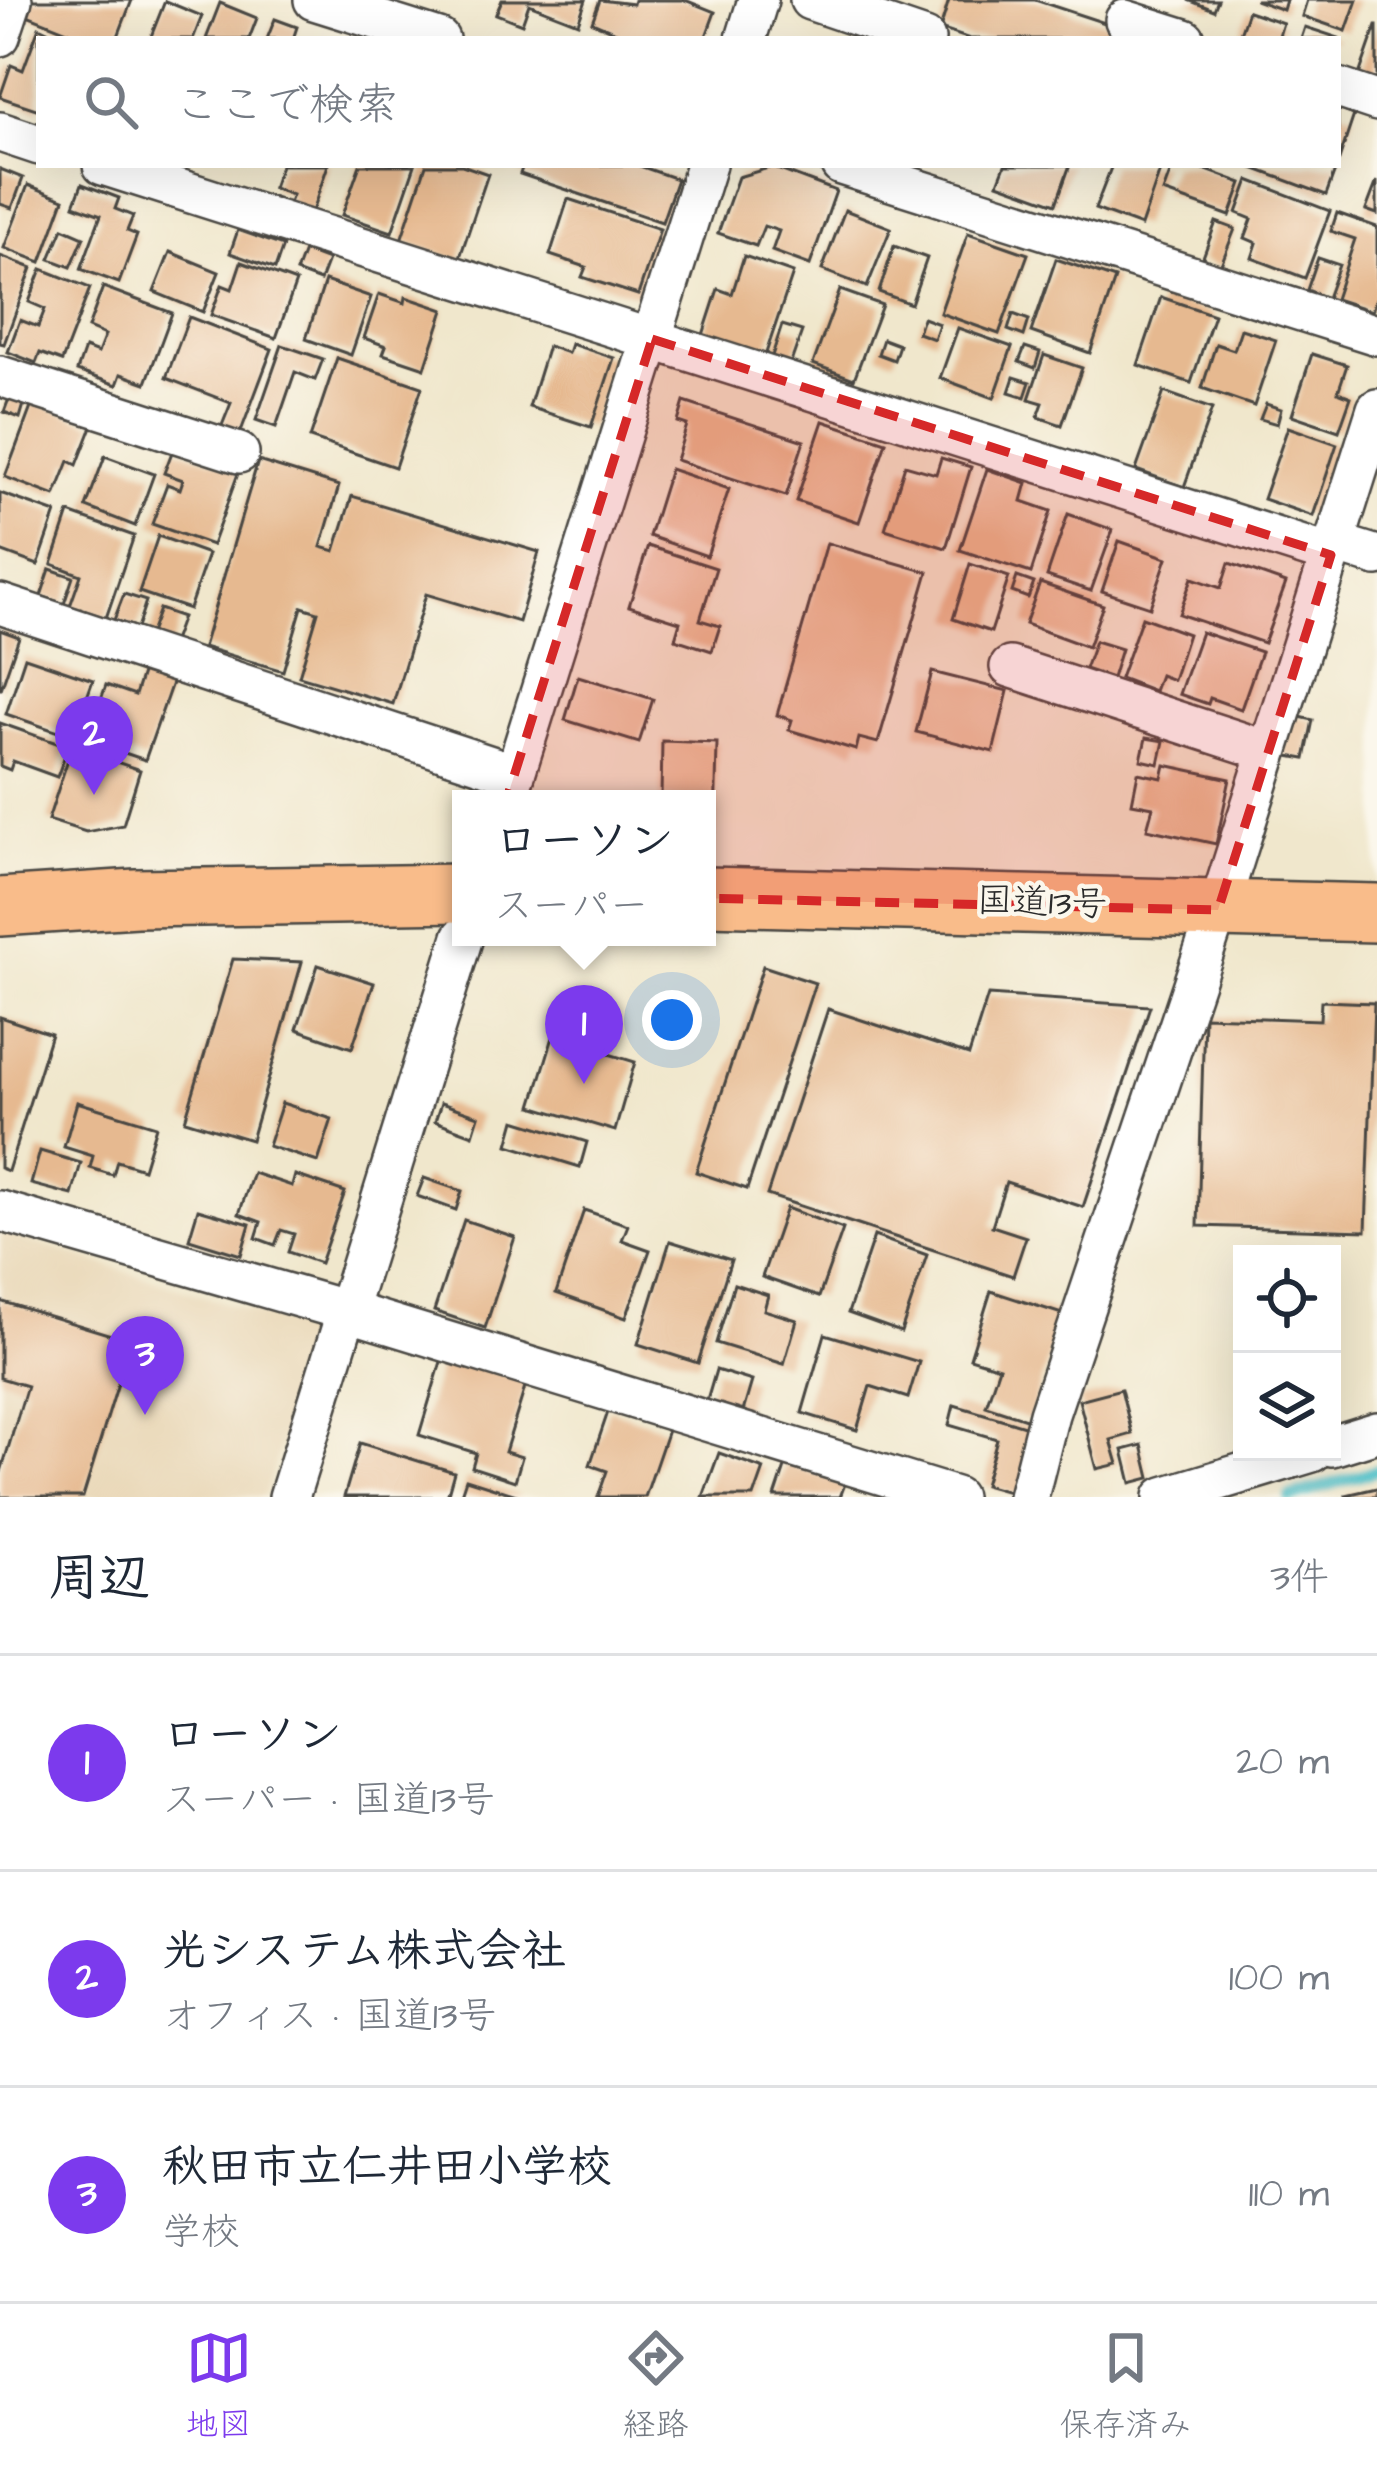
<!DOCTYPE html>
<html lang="ja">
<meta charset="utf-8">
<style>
:root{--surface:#fff;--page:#f2f2f3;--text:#1f2937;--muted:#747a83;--line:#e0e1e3;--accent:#7c3aed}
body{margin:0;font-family:"Architects Daughter","Klee One",sans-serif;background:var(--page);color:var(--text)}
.controls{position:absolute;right:36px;bottom:36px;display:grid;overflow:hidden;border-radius:0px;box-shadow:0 12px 48px #0002}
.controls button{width:108px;height:108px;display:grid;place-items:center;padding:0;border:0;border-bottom:3px solid var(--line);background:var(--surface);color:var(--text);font:60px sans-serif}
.you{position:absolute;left:672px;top:1020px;width:42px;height:42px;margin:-30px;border:9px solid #fff;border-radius:50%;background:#1a73e8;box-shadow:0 0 0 18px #1a73e833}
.badge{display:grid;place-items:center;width:78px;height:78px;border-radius:50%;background:var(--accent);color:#fff;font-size:39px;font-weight:700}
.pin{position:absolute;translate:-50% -99px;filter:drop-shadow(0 3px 6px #0008)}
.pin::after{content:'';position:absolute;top:63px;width:42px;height:36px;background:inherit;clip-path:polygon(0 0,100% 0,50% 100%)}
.popup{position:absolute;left:452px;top:790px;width:264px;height:156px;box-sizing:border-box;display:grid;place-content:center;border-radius:0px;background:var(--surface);filter:drop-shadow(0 3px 9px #0005);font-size:39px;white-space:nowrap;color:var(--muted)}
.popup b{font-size:45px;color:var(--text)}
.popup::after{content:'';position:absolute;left:50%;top:100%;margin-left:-24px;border:24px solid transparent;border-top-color:var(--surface)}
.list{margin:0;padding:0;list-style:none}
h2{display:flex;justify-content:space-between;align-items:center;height:156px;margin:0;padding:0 48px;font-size:51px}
h2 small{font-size:39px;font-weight:400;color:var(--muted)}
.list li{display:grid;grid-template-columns:78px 1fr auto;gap:36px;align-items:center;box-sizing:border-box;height:216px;padding:0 48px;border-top:3px solid var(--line)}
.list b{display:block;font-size:45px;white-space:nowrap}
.list p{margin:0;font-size:39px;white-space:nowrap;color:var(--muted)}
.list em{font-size:39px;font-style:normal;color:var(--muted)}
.icon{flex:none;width:66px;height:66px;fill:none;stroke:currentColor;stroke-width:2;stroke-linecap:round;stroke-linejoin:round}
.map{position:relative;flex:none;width:1377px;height:1497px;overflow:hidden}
.search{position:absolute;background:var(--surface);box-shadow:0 12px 48px #0002;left:36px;right:36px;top:36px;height:132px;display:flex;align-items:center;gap:30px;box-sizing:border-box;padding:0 42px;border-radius:0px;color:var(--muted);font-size:45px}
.sheet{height:804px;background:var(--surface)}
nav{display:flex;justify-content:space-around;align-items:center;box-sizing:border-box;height:168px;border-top:3px solid var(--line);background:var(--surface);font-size:33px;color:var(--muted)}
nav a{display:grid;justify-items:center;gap:6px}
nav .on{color:var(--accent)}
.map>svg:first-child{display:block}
</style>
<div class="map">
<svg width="1377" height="1497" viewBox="0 0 1377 1497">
<rect width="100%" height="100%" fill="#fbf7ec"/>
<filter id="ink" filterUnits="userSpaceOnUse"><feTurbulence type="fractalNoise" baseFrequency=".00833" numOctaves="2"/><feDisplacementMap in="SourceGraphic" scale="24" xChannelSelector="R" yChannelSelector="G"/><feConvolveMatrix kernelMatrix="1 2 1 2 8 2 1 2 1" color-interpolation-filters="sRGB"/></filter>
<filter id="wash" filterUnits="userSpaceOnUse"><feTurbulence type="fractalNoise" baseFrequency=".004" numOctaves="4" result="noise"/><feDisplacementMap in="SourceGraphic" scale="48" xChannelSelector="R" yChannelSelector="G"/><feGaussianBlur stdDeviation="2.7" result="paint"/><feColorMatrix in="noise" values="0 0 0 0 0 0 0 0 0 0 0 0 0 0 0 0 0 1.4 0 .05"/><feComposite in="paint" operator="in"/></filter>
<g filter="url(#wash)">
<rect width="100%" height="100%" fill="#f0e7cc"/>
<polygon fill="#ead9ba" points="0,1232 316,1332 264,1497 0,1497"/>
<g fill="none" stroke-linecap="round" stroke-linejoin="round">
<polyline stroke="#55c2ca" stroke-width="12" points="1290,1497 1377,1470"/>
</g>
<g id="blocks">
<g fill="#e6b990">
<polygon points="33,0 132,0 117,39 87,39 27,15"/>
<polygon points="502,0 586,0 578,23 529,4 522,24 496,14"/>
<polygon points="600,0 633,4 634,0 685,0 715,12 705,39 613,39 616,32 592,22"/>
<polygon points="949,0 1035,0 1114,26 1110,39 970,39 940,29"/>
<polygon points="1188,0 1218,0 1214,10"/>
<polygon points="1255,0 1286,0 1283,10"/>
<polygon points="1307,0 1357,0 1346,31 1302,16"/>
<polygon points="165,1 202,16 193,39 150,39"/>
<polygon points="220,3 257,18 249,39 206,39"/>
<polygon points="1248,11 1283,23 1278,39 1238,39"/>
<polygon points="275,19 297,27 293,39 267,39"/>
<polygon points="1376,26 1377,26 1377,85 1358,78"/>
<polygon points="39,27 62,38 39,39 39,110 0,97 11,65 23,70"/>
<polygon points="1305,27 1339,38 1339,39 1301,39"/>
<polygon points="1338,109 1354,115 1339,160 1338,160"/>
<polygon points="281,165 328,165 312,212 289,203 292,195 273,188"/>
<polygon points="360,165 415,165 392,232 342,215"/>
<polygon points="426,165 462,165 488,174 459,260 401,240"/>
<polygon points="523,165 637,165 677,179 662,222 520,174"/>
<polygon points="1005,165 1070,165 1056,204 998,183"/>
<polygon points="1112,165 1162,165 1141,226 1095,209"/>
<polygon points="1173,165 1193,165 1242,183 1230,216 1163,192"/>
<polygon points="1245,165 1337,165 1326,195"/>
<polygon points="772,167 836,191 810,265 772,251 779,231 764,226 756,246 718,233 738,177"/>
<polygon points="0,169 23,178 12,208 0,204"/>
<polygon points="1249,180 1330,211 1305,278 1252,258 1257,243 1245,238 1252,219 1237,213"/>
<polygon points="1377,181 1377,214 1366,210"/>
<polygon points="82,184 119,198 115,209 133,216 127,231 137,235 119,283 81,269 101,215 74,205"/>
<polygon points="28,185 64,199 41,262 4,248"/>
<polygon points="568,199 660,229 638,295 582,277 586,267 550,255"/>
<polygon points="845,210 891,228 867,287 822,270"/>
<polygon points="1337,213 1377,227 1377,296 1372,311 1335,299 1355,239 1331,231"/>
<polygon points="1216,222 1235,229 1220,267 1202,260"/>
<polygon points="63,228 84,237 71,267 50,259"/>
<polygon points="238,230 283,246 275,269 230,253"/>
<polygon points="968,233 1028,254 999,334 940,313"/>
<polygon points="894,246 927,258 911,304 879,292"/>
<polygon points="304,251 328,260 320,281 296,272"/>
<polygon points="170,252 219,272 203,312 154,292"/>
<polygon points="0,256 32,268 4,344 0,343"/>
<polygon points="744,256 793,273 765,356 703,335 718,289 732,294"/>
<polygon points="1318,258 1339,265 1327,298 1307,290"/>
<polygon points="1056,259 1115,279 1090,353 1031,332"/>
<polygon points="241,262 296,282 276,338 211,315 222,285 232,289"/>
<polygon points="42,269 90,288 62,361 40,353 36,363 8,352 20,320 38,327 45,309 29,302"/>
<polygon points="325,281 371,297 351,355 306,339"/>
<polygon points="103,287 172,313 146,383 121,374 117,385 77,371 85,348 98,353 105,335 88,328"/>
<polygon points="840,290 882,305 854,379 813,364"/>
<polygon points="379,294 405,303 406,297 444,310 425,368 383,354 386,346 364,338"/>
<polygon points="1161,297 1214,315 1191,383 1138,365"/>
<polygon points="1013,314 1029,320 1024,336 1008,330"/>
<polygon points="189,317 272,349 240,434 221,428 231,403 166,378"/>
<polygon points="923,318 939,324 934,339 918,333"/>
<polygon points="782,325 802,331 789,368 770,362"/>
<polygon points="958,328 1012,347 994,398 940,378"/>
<polygon points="1241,329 1276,340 1254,406 1202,388 1216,344 1234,350"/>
<polygon points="883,339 899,345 894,360 878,354"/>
<polygon points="571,344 614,358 591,427 529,407 548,346 568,353"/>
<polygon points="282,345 323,359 315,380 295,372 276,427 256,420"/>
<polygon points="1025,347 1040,352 1035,368 1019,362"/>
<polygon points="1312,354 1347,365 1338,392 1351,397 1339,431 1292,415"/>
<polygon points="1044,355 1082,368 1062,425 1038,417 1043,403 1029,399"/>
<polygon points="337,358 422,387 395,467 310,438"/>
<polygon points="1014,377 1030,382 1025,397 1009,392"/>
<polygon points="1164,392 1212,409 1184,487 1136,470"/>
<polygon points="10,396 25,401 20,418 4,412"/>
<polygon points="33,402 93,424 77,465 69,461 55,496 5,477"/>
<polygon points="684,402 804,441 786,496 676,460 687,425 678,422"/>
<polygon points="1266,404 1281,409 1277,424 1260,419"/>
<polygon points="823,421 886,442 859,522 796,501"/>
<polygon points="1288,427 1337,444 1313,516 1263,499"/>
<polygon points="174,447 239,471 212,545 152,524 167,484 180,489 183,480 164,473"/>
<polygon points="105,456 154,474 135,526 86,507"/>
<polygon points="941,458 971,467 946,548 885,529 905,465 936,474"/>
<polygon points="258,461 339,486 321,547 335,551 352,496 539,552 519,622 426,594 393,704 299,676 318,612 302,607 283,671 203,647"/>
<polygon points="670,469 729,489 707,556 649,536"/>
<polygon points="987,469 1027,483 1022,501 1051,511 1031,573 960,550"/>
<polygon points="0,493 56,513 38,565 0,551"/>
<polygon points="69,513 134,536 106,618 70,606 81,575 52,564"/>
<polygon points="1068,514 1113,530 1091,591 1047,576"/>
<polygon points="158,536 208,554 189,609 139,592"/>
<polygon points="1119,541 1167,558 1150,607 1102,591"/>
<polygon points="827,543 928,572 878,743 859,738 856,750 789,730 792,720 777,715"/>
<polygon points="648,546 716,568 700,620 720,626 712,651 675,639 680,622 629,606"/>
<polygon points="1229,563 1286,583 1264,643 1179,614 1192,578 1221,588"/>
<polygon points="970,564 1009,577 991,632 953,619"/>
<polygon points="50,569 73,577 64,604 41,596"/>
<polygon points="1017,577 1034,583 1028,598 1012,592"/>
<polygon points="1040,583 1103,605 1088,647 1025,624"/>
<polygon points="124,594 146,601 137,628 114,620"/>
<polygon points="159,609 182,617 172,644 149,636"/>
<polygon points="1142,617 1188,634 1173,680 1160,675 1154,691 1120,678"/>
<polygon points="0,630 19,637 1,689 0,689"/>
<polygon points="1201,632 1261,652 1241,709 1210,698 1208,704 1179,694"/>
<polygon points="1095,641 1121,649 1112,678 1085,669"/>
<polygon points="25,657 93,680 73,737 6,714"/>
<polygon points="143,670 173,680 145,760 87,740 106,685 135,695"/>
<polygon points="932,672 1008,691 993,752 916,732"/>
<polygon points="578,676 653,699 639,743 565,720"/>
<polygon points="1291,715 1313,720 1305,759 1283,755"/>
<polygon points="0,723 68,747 57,777 13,761 10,770 0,766"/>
<polygon points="1146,738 1164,741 1159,764 1141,760"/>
<polygon points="662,741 717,743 715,831 707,831 707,799 661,799"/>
<polygon points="72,747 140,770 123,825 86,832 48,820"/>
<polygon points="1165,765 1230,779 1216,844 1147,829 1153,807 1132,803 1138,773 1162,778"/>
<polygon points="233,959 302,962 251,1140 185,1120"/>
<polygon points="318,965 374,983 352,1048 297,1029"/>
<polygon points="763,966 815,983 747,1189 696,1172"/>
<polygon points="988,995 1150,1006 1083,1207 1006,1182 992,1226 1026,1237 1013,1276 767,1195 828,1009 969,1055"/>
<polygon points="1321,1001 1374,1003 1366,1231 1198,1226 1204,1016 1320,1020"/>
<polygon points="0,1017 51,1034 8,1171 0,1168"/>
<polygon points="553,1037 635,1062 615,1131 532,1106"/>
<polygon points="77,1102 156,1126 143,1169 117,1161 113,1175 90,1168 93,1156 64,1147"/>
<polygon points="282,1103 332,1119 318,1162 268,1146"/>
<polygon points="441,1103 479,1116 473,1135 435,1121"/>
<polygon points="515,1120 587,1142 580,1167 508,1145"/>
<polygon points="40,1151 81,1163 72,1195 31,1184"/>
<polygon points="253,1173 292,1186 295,1175 345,1192 320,1263 288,1252 294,1234 281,1230 275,1245 256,1238 261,1222 239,1214"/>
<polygon points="424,1178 462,1191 456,1210 417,1196"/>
<polygon points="786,1208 843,1229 819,1297 762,1277"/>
<polygon points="198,1209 250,1224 241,1255 189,1239"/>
<polygon points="584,1210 628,1225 622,1240 650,1250 626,1318 556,1293"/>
<polygon points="464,1220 515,1237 485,1328 434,1311"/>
<polygon points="874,1236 927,1255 901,1332 848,1313"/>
<polygon points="670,1241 731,1260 698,1363 638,1344"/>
<polygon points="734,1284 768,1295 764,1310 797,1320 784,1364 716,1343"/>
<polygon points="991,1291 1062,1314 1029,1420 986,1406 999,1367 970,1358"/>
<polygon points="0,1301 131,1341 83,1497 0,1497 0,1475 27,1386 0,1378"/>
<polygon points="825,1334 919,1362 908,1398 870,1386 857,1430 802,1413"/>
<polygon points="443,1355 527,1381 505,1452 522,1457 515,1481 472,1467 476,1453 419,1435"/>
<polygon points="716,1370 752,1381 742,1415 706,1404"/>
<polygon points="1121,1389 1132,1434 1111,1440 1118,1464 1097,1469 1079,1400"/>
<polygon points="954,1405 1038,1430 1019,1495 984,1485 997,1439 949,1425"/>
<polygon points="609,1409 668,1430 645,1497 598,1497 607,1471 590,1465"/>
<polygon points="360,1443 454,1472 447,1497 344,1497"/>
<polygon points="1142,1445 1150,1478 1131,1483 1123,1450"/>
<polygon points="719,1453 764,1469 754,1497 703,1497"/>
<polygon points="786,1464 845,1484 840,1497 775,1497"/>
<polygon points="466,1479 520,1496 520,1497 460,1497"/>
<polygon points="1377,1488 1377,1497 1346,1497 1346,1495"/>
</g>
</g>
</g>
<g filter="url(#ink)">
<use href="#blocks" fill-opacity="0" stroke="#494743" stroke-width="3"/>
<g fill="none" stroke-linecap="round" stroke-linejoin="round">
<defs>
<g id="minor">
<polyline points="314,0 439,39"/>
<polyline points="810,0 925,39"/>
<polyline points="1125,20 1185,39"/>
<polyline points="0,36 12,0"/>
<polyline points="746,39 758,0"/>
<polyline points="1338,88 1377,101"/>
<polyline points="0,132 39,145"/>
<polyline points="103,165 1331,555"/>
<polyline points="841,165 1377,335"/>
<polyline points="0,376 239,453"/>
<polyline points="1335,543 1377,556"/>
<polyline points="0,604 515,774"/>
<polyline points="1010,667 1268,751"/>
<polyline points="507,799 706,165"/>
<polyline points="0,1211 347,1311 955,1497"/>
<polyline points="1332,1446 1377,1432"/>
<polyline points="289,1497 463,937"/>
<polyline points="1028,1497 1049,1414 1218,910 1377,409"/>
<polyline points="1164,1497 1312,1452"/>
</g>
<g id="highway">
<polyline points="707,896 1377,913"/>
<polyline points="0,907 136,898 461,893"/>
</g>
</defs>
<use href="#minor" stroke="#494743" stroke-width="44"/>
<use href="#highway" stroke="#494743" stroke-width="62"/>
<use href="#minor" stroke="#fff" stroke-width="39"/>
<use href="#highway" stroke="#f9bc8a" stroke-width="57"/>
</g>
</g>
<path fill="#d62828" fill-opacity="0.2" stroke="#d62828" stroke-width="9" stroke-dasharray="24 15" stroke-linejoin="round" d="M652,339L1331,555L1218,910L477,893Z"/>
<g text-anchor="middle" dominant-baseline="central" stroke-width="9" stroke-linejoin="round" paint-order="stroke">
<g font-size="36" fill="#2b2b2b" stroke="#fbf7ec">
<text transform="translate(1042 903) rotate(2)">国道13号</text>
</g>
</g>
</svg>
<div class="controls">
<button><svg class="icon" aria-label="locate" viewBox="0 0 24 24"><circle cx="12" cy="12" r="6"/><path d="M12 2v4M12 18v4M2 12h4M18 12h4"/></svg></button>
<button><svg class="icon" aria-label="layers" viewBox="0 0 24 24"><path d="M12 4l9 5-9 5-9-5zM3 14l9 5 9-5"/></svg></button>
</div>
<div class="you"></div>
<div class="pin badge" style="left:584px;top:1084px">1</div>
<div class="popup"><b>ローソン</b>スーパー</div>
<div class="pin badge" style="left:94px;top:795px">2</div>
<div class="pin badge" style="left:145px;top:1415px">3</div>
<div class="search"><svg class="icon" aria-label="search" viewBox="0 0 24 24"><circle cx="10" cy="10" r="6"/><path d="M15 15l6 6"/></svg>ここで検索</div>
</div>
<section class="sheet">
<h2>周辺<small>3件</small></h2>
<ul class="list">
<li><span class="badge">1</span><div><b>ローソン</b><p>スーパー · 国道13号</p></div><em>20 m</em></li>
<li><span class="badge">2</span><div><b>光システム株式会社</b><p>オフィス · 国道13号</p></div><em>100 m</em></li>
<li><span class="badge">3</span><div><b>秋田市立仁井田小学校</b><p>学校</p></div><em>110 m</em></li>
</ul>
</section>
<nav>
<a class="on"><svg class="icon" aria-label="map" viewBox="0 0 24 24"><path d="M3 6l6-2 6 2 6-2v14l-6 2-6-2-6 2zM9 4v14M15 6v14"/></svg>地図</a>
<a><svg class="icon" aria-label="directions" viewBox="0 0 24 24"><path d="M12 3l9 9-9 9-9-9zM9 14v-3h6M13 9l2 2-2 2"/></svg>経路</a>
<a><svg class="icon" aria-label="saved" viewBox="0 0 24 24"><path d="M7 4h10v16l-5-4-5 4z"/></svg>保存済み</a>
</nav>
